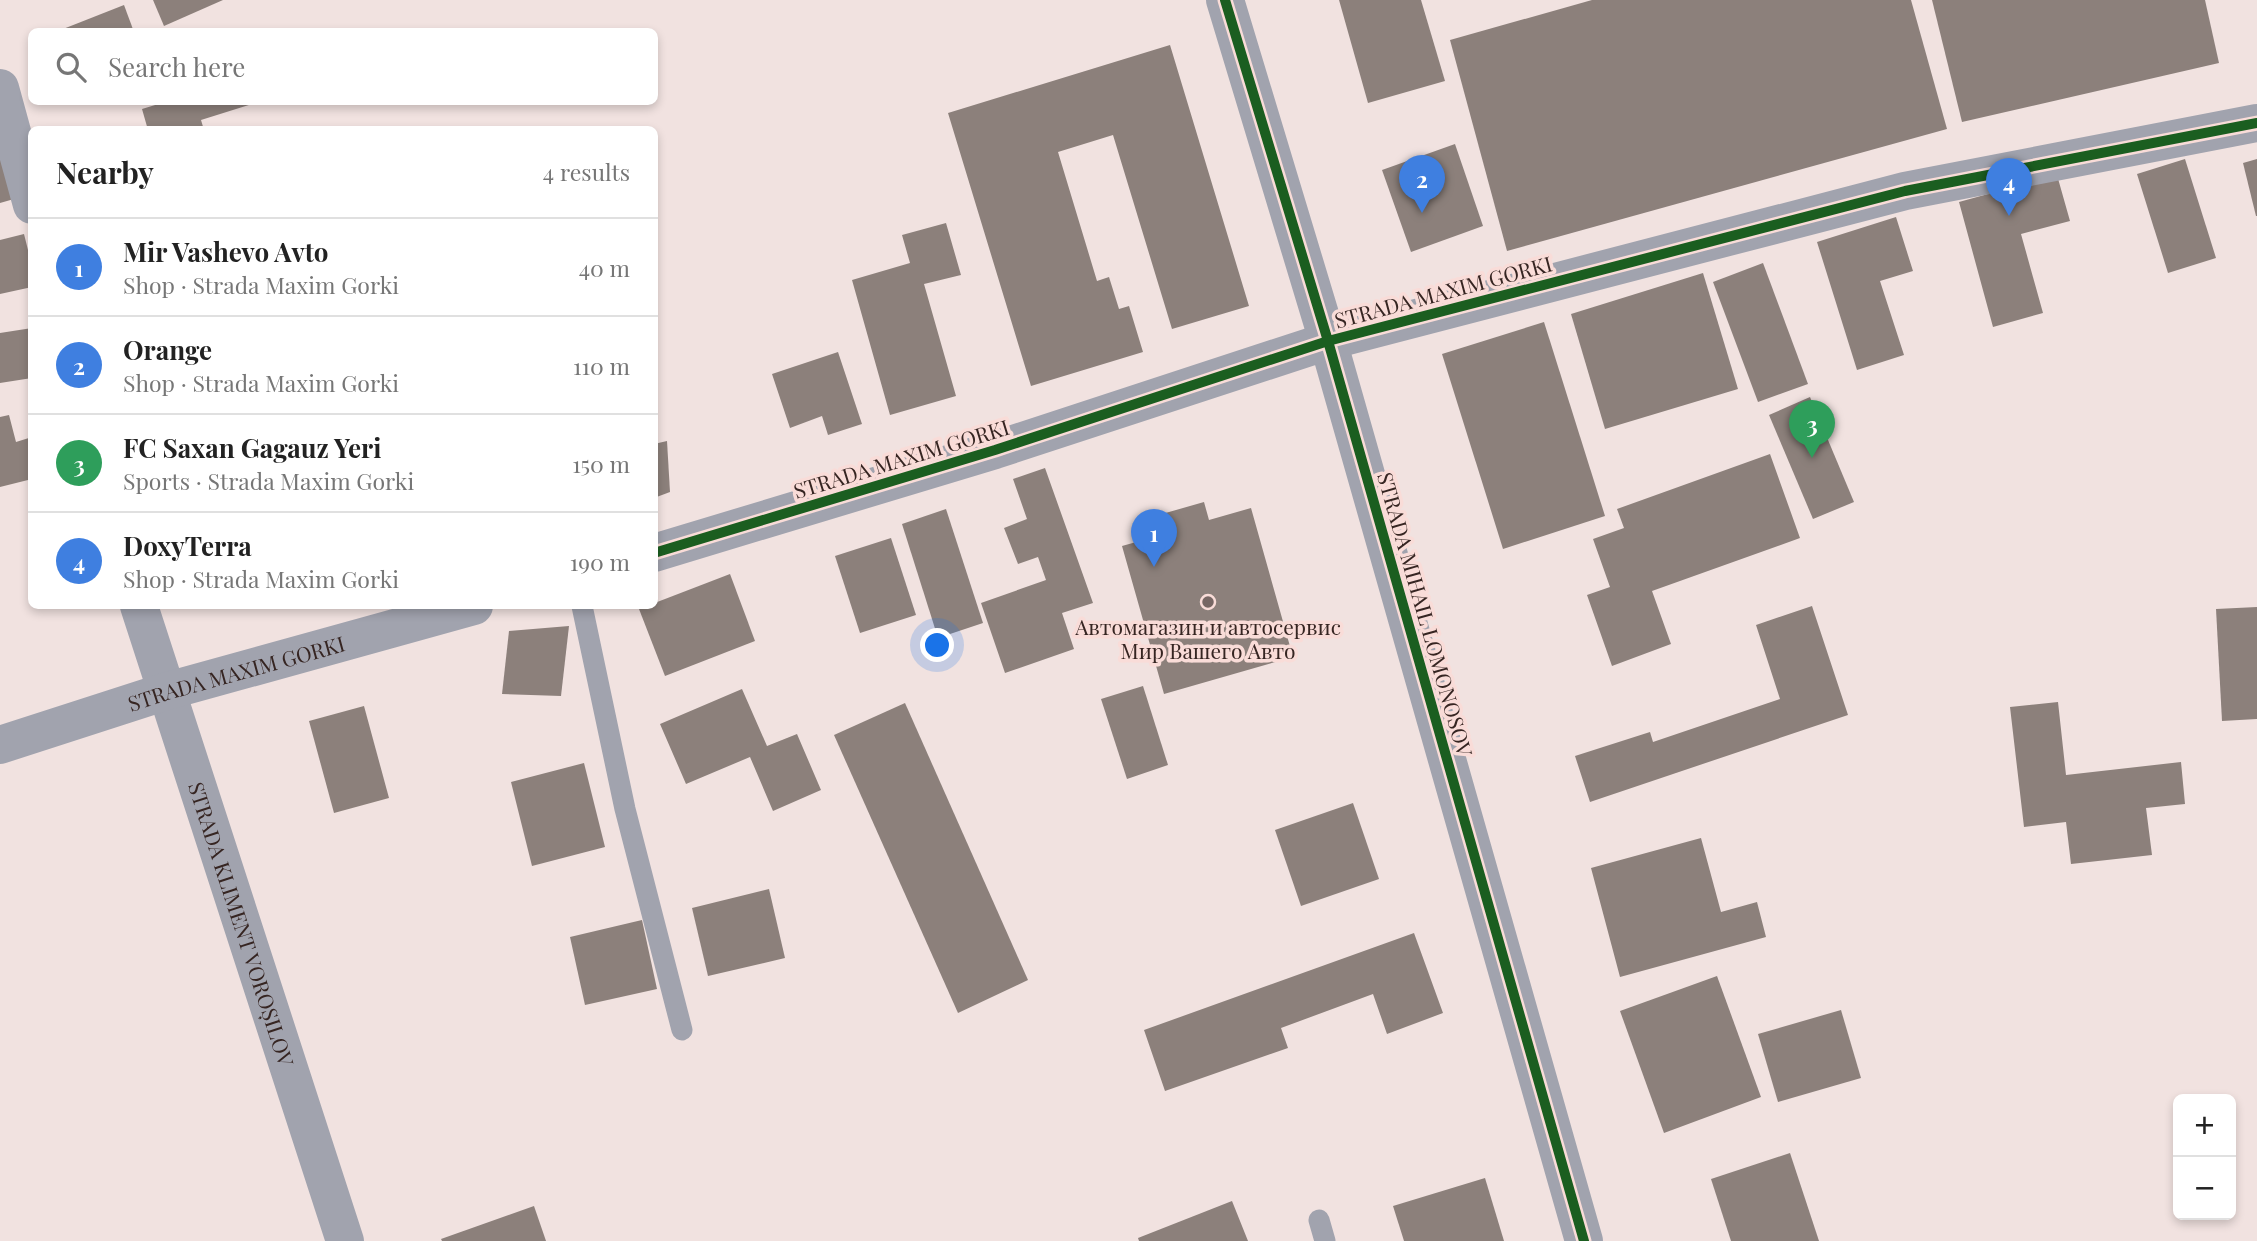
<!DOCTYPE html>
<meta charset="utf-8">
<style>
:root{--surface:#fff;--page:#f2f2f2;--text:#222;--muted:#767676;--line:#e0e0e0;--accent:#776764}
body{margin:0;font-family:"Playfair Display",serif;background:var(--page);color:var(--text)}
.controls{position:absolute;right:21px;bottom:21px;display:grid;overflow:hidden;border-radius:10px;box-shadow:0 4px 10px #0003}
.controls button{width:63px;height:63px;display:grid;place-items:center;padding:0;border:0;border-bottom:2px solid var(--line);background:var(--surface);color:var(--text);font:35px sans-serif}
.you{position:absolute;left:938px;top:646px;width:24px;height:24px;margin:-18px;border:5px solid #fff;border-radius:50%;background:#1a73e8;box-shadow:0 0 0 10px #1a73e833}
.badge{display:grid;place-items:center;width:46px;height:46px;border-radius:50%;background:var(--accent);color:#fff;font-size:23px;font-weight:700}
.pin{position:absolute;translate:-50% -58px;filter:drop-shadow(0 2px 4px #0008)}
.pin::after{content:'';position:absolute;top:37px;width:24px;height:21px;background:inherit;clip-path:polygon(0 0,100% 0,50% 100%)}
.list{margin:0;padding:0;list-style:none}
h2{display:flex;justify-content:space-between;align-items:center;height:91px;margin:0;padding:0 28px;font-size:30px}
h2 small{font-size:23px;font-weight:400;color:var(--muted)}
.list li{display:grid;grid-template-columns:46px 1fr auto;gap:21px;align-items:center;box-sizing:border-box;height:98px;padding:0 28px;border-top:2px solid var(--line)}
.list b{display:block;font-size:26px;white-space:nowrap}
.list p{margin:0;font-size:23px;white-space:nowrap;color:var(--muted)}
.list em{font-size:23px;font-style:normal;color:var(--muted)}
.icon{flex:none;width:38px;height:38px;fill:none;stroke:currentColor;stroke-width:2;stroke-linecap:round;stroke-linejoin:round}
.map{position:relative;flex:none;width:2257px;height:1241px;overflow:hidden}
.search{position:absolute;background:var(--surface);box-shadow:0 4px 10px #0003;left:28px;top:28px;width:630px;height:77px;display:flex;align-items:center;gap:18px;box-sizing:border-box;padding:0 24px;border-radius:10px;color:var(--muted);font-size:26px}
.panel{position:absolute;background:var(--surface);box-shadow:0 4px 10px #0003;left:28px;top:126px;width:630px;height:483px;border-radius:10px}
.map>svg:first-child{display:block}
</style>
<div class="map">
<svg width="2257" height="1241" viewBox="0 0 2257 1241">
<rect width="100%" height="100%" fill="#f1e2e0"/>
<g fill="#8c807b">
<polygon points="153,0 223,0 164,26"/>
<polygon points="1339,0 1421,0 1445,81 1368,103"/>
<polygon points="1592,0 1911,0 1947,129 1507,251 1450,40"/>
<polygon points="1932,0 2205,0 2219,63 1962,122"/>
<polygon points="124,5 134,32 58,32 58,31"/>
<polygon points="1170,45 1249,306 1172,329 1113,135 1058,152 1097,281 1109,277 1119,309 1129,306 1143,352 1031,386 948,113"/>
<polygon points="165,102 258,102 201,120 204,130 148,130 142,109"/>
<polygon points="0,144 14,199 0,203"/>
<polygon points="1455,144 1483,226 1411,252 1382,170"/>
<polygon points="2185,159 2216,258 2168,273 2137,174"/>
<polygon points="2257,159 2257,216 2256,216 2243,163"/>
<polygon points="2057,175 2070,221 2021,234 2043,313 1993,327 1959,202"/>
<polygon points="1896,217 1913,271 1880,281 1904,355 1857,370 1817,242"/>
<polygon points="946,223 961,275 924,284 956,396 890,415 852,280 910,263 902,235"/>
<polygon points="24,234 32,266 32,287 0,294 0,240"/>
<polygon points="1763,263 1808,384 1758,402 1713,282"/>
<polygon points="1703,273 1738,389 1605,429 1571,314"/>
<polygon points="1544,322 1605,516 1503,549 1442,354"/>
<polygon points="32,328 32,378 0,383 0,333"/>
<polygon points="838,352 862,424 828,435 822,416 790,428 772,374"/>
<polygon points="1810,397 1854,502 1813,519 1769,415"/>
<polygon points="9,415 16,442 32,437 32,479 0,487 0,417"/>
<polygon points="667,441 670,492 654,498 654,444"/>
<polygon points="1770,454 1800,538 1652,591 1671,644 1612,666 1587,595 1610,587 1593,539 1624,528 1617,509"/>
<polygon points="1045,468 1093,603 1062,613 1074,649 1005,673 981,603 1046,580 1038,557 1018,564 1004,528 1027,519 1013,479"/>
<polygon points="1204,502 1209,520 1251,508 1293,657 1164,694 1122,546 1154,537 1148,518"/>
<polygon points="946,509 983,623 938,638 902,524"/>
<polygon points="891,538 916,615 860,633 835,556"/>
<polygon points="730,574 755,641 665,676 639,609"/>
<polygon points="1812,606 1848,715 1590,802 1575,756 1650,732 1653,742 1780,699 1756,625"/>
<polygon points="2257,607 2257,719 2222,721 2216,609"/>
<polygon points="569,626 561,696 502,694 509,631"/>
<polygon points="1143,686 1168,765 1127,779 1101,699"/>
<polygon points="742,689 767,746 797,734 821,790 773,811 750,757 686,784 660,724"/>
<polygon points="2058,702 2066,775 2181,762 2185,804 2146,808 2152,855 2071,864 2066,822 2024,827 2010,707"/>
<polygon points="905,703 1028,980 958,1013 834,735"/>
<polygon points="364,706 389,798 334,813 309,721"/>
<polygon points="584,763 605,847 532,866 511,782"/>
<polygon points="1353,803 1379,879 1301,906 1275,830"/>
<polygon points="1701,838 1721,912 1757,902 1766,937 1620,977 1591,868"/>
<polygon points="769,889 785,958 708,976 692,908"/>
<polygon points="642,920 657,989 585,1005 570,937"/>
<polygon points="1414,933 1443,1013 1387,1034 1373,994 1281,1028 1288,1048 1165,1091 1144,1030"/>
<polygon points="1717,976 1761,1097 1664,1133 1620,1011"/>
<polygon points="1841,1010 1861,1078 1778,1102 1758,1034"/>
<polygon points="1790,1153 1819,1241 1731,1241 1711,1179"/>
<polygon points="1485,1178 1504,1241 1404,1241 1393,1206"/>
<polygon points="1232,1201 1248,1241 1139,1241 1138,1238"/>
<polygon points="534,1206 546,1241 442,1241 441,1239"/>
</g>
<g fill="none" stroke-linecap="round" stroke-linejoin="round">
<g stroke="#a1a3ae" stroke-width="21">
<polyline points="582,606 625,809 682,1030"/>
<polyline points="1319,1220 1325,1241"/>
</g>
<g stroke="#a1a3ae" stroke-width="38">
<polyline points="1225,0 1328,341 1584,1241"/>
<polyline points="0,88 32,205"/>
<polyline points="654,553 995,450 1328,341 1905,191 2257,123"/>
<path id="s1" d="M139,606L345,1241"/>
<path id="s2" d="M0,745L167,691L474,606"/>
</g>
<defs>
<g id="cycleway">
<polyline points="1225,0 1328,341 1584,1241"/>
<polyline points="654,553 995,450 1328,341 1905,191 2257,123"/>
</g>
</defs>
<use href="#cycleway" stroke="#f9dcd8" stroke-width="15"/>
<use href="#cycleway" stroke="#1b5e20" stroke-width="10"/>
</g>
<circle fill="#776764" stroke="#f9dcd8" stroke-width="2.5" cx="1208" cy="602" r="7"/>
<g text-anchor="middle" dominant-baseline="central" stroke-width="7" stroke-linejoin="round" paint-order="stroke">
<g font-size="21" fill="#362522" stroke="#f9dcd8">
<text transform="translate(1443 291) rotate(-15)">STRADA MAXIM GORKI</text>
<text transform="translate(901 458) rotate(-17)">STRADA MAXIM GORKI</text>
<text transform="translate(1426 614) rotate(74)">STRADA MIHAIL LOMONOSOV</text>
<text stroke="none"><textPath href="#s2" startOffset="247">STRADA MAXIM GORKI</textPath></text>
<text stroke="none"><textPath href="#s1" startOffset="334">STRADA KLIMENT VOROȘILOV</textPath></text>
</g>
<g font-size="21" fill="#362522" stroke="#f9dcd8">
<text x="1208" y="626">Автомагазин и автосервис<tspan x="1208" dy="24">Мир Вашего Авто</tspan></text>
</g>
</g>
</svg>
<div class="controls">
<button>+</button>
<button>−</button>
</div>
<div class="you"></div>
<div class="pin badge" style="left:1154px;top:567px;background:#3f7fe0">1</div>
<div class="pin badge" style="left:1422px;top:213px;background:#3f7fe0">2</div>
<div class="pin badge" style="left:1812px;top:458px;background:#2e9e5b">3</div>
<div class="pin badge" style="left:2009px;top:216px;background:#3f7fe0">4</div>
<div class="search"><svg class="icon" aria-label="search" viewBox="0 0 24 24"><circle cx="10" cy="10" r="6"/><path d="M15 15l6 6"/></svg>Search here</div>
<section class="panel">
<h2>Nearby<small>4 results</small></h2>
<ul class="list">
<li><span class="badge" style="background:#3f7fe0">1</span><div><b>Mir Vashevo Avto</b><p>Shop · Strada Maxim Gorki</p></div><em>40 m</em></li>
<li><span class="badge" style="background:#3f7fe0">2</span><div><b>Orange</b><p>Shop · Strada Maxim Gorki</p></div><em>110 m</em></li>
<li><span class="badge" style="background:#2e9e5b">3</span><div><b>FC Saxan Gagauz Yeri</b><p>Sports · Strada Maxim Gorki</p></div><em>150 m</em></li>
<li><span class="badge" style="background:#3f7fe0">4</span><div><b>DoxyTerra</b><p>Shop · Strada Maxim Gorki</p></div><em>190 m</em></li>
</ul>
</section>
</div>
